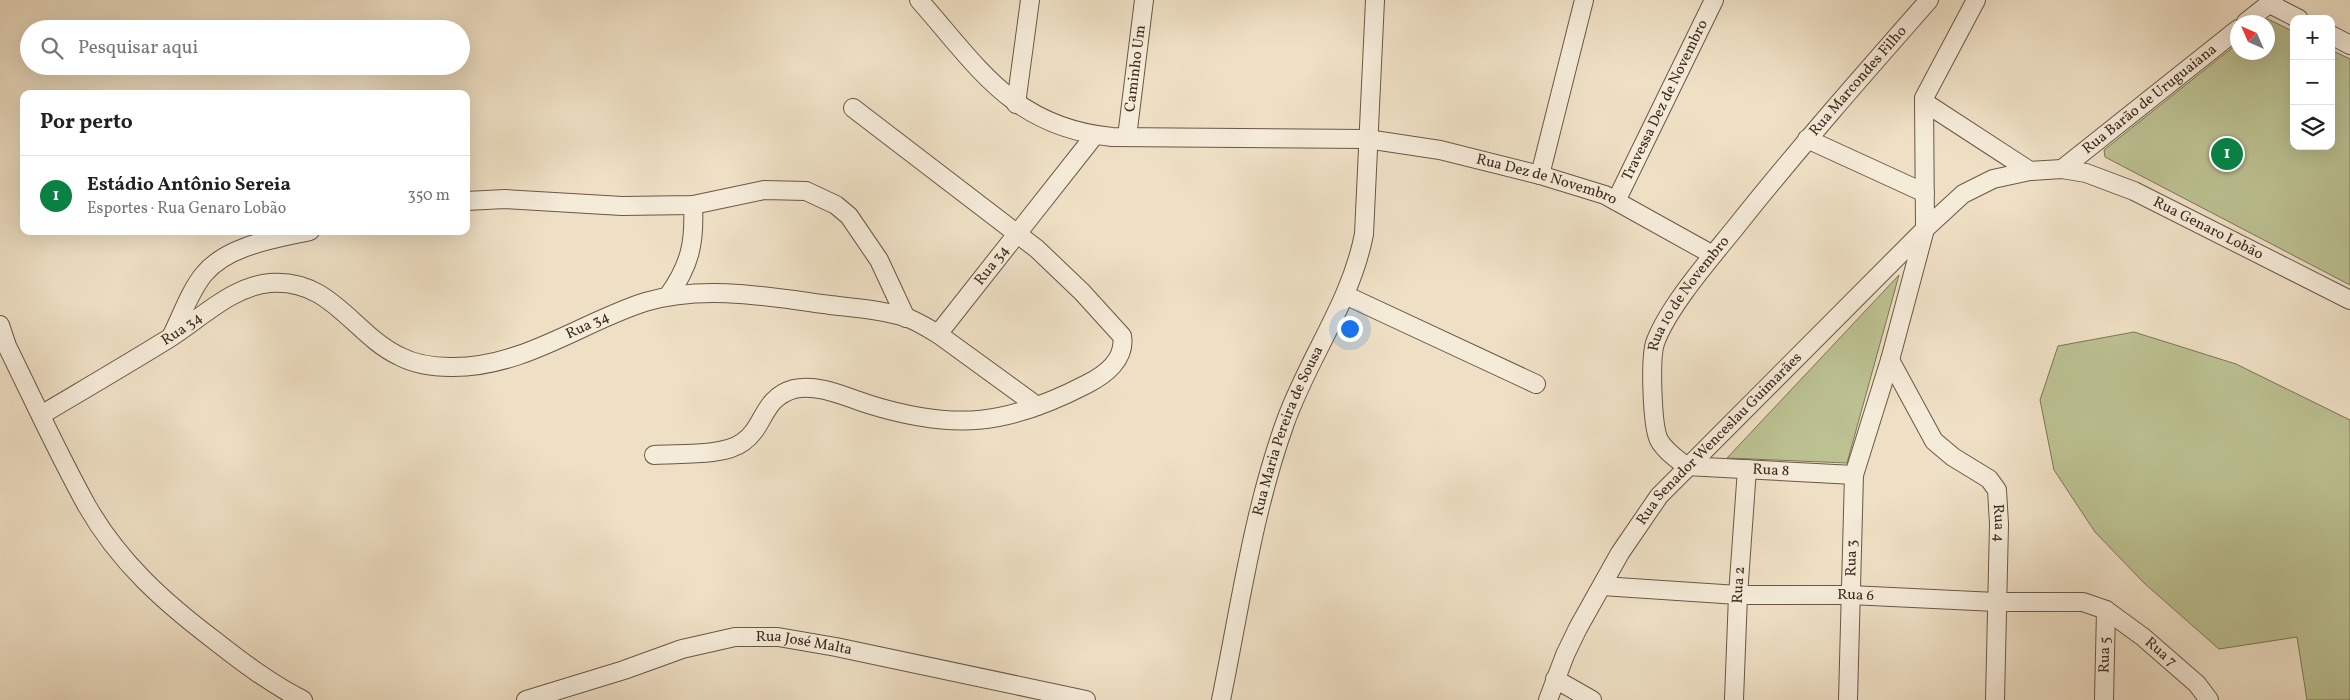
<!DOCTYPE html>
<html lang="pt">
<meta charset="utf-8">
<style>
:root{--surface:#fff;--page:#f2f2f2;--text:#202124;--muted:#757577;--line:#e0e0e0;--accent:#0b8043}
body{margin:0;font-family:Vollkorn,serif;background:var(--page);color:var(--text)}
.controls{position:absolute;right:15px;top:15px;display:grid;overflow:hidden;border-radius:10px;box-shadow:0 5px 20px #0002}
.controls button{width:45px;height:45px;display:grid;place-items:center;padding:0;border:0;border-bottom:1px solid var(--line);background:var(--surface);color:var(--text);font:25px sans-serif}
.compass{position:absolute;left:2230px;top:15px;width:45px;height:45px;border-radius:50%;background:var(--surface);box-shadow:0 5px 20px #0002;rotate:315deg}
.you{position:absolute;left:1349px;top:328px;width:18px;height:18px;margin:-12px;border:4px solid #fff;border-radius:50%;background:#1a73e8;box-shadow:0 0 0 8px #1a73e833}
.badge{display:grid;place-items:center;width:32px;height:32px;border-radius:50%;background:var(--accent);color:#fff;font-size:16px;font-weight:700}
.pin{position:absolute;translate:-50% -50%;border:2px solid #fff;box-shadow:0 1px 5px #0006}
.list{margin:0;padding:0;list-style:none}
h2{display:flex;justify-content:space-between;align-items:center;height:65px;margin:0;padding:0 20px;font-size:21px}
h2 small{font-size:16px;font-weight:400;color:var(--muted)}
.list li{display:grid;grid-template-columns:32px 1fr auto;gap:15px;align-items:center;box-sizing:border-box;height:80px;padding:0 20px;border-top:1px solid var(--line)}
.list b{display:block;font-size:19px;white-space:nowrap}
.list p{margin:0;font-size:16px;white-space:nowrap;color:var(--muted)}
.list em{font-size:16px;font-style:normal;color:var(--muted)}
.icon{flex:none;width:28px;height:28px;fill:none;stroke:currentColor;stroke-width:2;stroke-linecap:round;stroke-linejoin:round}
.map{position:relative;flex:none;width:2350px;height:700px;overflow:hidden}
.search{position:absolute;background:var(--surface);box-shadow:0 5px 20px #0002;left:20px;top:20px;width:450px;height:55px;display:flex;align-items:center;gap:12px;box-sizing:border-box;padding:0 18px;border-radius:28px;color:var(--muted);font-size:19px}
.panel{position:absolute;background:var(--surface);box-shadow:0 5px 20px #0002;left:20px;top:90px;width:450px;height:145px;border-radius:10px}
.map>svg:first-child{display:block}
</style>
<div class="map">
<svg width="2350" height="700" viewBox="0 0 2350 700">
<rect width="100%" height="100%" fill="#efe0c5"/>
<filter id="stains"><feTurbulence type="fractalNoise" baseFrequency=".004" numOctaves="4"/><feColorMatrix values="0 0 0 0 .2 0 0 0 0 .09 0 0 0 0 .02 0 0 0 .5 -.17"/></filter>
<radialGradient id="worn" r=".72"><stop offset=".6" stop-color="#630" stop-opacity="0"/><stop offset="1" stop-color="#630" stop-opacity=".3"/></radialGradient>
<g fill="#bcc192" stroke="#7c7656">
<polygon points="2268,19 2294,32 2294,146 2331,146 2331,50 2350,59 2350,285 2105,157 2104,150 2237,44 2238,52 2268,52 2268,22 2264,22"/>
<polygon points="1899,275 1847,463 1727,458"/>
<polygon points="2134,332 2236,364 2350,420 2350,700 2307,700 2297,637 2219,649 2144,583 2095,532 2054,470 2040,400 2058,346"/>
</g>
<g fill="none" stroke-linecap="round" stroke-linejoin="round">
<defs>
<g id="minor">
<path id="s1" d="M919,0C979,68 1013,127 1112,137L1367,139L1440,150L1540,175L1605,195L1713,255"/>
<polyline points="2270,4 2299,19"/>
<polyline points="2246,22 2274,0"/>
<polyline points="2331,35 2350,45"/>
<polyline points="1924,102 2030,171"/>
<polyline points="1016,104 1030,0"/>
<path id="s2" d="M1127,137L1144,0"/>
<polyline points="1807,139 1925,193"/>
<path id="s3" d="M2062,169L2238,29"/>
<polyline points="1540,175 1584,0"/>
<polyline points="466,201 505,199 622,206 693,205 764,190 806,191 836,205 849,216 879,260 906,318"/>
<path id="s4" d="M1616,201L1714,0"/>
<polyline points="1345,295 1536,384"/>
<path d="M668,296C690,265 695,243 693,205"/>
<path d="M0,325L7,346C33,399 58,454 87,506C119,562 164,602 214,640C242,662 271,684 303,700"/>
<polyline points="938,334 1037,406"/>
<path d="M172,335C182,315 190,291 204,274C228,245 275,239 310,231"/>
<path id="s5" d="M1890,360L1934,441L1953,457L1989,479L1997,490L1999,524L1995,700"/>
<path id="s6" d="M41,415C83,390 126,365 168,339C199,320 232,286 270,283C331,278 353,334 399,356C414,364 435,367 451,367C522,368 580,323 645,302C704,284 771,297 830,305C856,308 884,310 908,318C918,322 928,328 938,334L1095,135"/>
<path d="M654,455C678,453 723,457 743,442C765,427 762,398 794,389C818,383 848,398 871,405C956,431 1008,425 1087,384C1105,375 1126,359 1122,336L1082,292L1037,249L853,108"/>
<path id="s7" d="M1686,466C1677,459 1665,451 1659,440C1652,426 1650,359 1655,343C1668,307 1710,259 1735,228C1797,150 1863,75 1929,0"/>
<path id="s8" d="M1686,466L1854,475"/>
<path id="s9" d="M1602,586L1738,595H1850L1996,602H2083L2106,610L2143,637L2197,684L2209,700"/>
<polyline points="1555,679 1592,700"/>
<path id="s10" d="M526,700L624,670L682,649L735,637H778L836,647L1086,700"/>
<path id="s11" d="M1221,700C1240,607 1253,512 1285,423C1308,358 1351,302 1364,234L1375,0"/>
<path id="s12" d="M1548,700L1565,655L1578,628L1620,553L1659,496L1925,229L1924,98L1976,0"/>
<path id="s13" d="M1734,700L1738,595L1747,469"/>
<path id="s14" d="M1848,700L1854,475L1890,360L1925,229L1963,194L1993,179L2030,171L2062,169L2086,173L2134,191L2350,300"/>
<path id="s15" d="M2104,700L2106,610"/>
</g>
</defs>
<use href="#minor" stroke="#695845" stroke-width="20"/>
<use href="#minor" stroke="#f5ebd9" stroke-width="18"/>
</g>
<g text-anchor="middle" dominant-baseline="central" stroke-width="4.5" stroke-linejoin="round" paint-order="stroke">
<g font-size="15" fill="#3c2a1a" stroke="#f5ebd9">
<text stroke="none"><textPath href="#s2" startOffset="69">Caminho Um</textPath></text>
<text stroke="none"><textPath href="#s7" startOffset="468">Rua Marcondes Filho</textPath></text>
<text stroke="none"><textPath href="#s3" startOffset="112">Rua Barão de Uruguaiana</textPath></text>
<text stroke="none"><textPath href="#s4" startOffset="112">Travessa Dez de Novembro</textPath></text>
<text stroke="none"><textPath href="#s1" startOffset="684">Rua Dez de Novembro</textPath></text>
<text stroke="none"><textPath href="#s14" startOffset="795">Rua Genaro Lobão</textPath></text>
<text stroke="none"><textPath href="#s6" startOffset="1065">Rua 34</textPath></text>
<text stroke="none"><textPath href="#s7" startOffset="195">Rua 10 de Novembro</textPath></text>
<text stroke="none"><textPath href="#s6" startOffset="616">Rua 34</textPath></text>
<text stroke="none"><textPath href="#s6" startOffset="165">Rua 34</textPath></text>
<text stroke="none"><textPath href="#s11" startOffset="278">Rua Maria Pereira de Sousa</textPath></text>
<text stroke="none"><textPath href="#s12" startOffset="316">Rua Senador Wenceslau Guimarães</textPath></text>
<text stroke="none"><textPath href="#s8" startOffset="85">Rua 8</textPath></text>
<text stroke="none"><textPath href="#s5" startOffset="206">Rua 4</textPath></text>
<text stroke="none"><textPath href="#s14" startOffset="142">Rua 3</textPath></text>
<text stroke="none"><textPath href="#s13" startOffset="115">Rua 2</textPath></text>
<text stroke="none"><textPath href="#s9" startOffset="254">Rua 6</textPath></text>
<text stroke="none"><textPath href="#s10" startOffset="288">Rua José Malta</textPath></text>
<text stroke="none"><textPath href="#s9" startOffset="575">Rua 7</textPath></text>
<text stroke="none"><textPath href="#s15" startOffset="45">Rua 5</textPath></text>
</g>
</g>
<rect width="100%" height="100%" filter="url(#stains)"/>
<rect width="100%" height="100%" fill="url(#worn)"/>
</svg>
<div class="controls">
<button>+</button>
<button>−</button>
<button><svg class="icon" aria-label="layers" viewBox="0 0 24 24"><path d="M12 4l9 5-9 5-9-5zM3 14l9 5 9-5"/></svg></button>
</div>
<svg class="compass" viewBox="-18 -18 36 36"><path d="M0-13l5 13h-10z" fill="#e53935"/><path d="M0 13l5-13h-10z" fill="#757577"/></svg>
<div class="you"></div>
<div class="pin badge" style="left:2227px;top:154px">1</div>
<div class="search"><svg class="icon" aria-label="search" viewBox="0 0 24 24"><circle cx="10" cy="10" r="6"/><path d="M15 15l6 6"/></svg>Pesquisar aqui</div>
<section class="panel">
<h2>Por perto<small></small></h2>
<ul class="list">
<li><span class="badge">1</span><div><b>Estádio Antônio Sereia</b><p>Esportes · Rua Genaro Lobão</p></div><em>350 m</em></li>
</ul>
</section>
</div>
